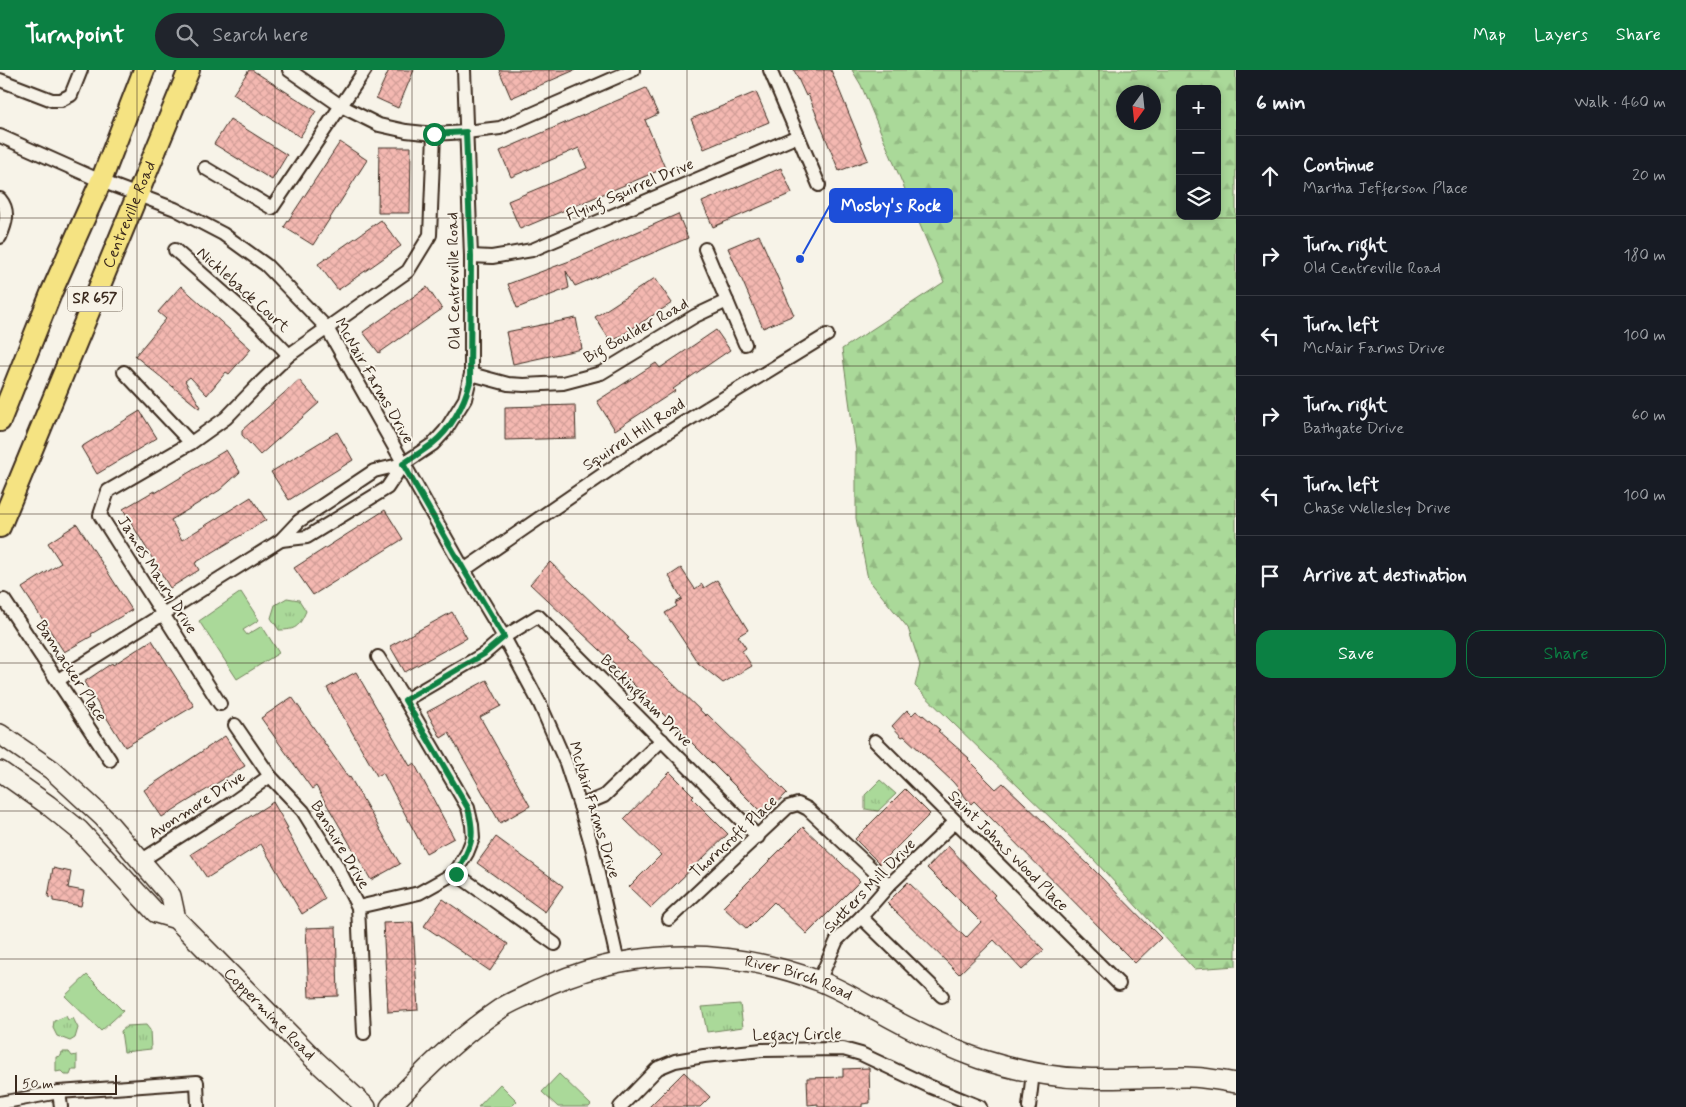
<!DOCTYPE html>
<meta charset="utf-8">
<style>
:root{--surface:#171b24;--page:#20242c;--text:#f1f3f6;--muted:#9ea1a6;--line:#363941;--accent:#0b8043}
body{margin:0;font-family:Mynerve,sans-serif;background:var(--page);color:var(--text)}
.controls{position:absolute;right:15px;top:15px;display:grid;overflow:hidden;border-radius:10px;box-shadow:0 2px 8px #0003}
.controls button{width:45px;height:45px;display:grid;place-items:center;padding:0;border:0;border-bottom:1px solid var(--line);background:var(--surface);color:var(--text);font:25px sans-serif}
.compass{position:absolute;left:1116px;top:15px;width:45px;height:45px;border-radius:50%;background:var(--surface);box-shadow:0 2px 8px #0003;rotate:195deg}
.scale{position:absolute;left:15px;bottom:12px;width:102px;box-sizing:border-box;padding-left:5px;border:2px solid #3b2a1e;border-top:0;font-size:14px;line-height:18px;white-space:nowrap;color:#3b2a1e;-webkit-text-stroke:4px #f7f3e8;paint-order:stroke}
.stop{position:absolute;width:15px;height:15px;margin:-11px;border:4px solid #0b8043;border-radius:50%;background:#fff}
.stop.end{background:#0b8043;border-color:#fff;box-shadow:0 1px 5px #0008}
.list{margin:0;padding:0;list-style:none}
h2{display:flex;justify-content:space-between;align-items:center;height:65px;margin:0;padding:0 20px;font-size:21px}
h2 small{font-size:16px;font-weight:400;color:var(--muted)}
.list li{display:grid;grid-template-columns:32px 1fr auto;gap:15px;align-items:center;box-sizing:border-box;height:80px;padding:0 20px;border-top:1px solid var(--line)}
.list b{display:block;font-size:19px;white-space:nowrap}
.list p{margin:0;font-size:16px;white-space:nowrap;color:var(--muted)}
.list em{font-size:16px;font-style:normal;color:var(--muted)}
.actions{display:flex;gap:10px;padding:15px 20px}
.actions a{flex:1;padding:11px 0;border:1px solid var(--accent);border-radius:15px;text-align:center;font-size:18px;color:var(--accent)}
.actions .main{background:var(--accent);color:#fff}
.icon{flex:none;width:28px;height:28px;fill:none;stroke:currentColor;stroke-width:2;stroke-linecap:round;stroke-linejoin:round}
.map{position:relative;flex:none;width:1236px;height:1037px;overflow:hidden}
header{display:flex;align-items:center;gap:30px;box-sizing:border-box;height:70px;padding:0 25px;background:var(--accent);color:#fff}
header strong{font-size:24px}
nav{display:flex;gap:28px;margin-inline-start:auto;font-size:18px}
.search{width:350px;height:45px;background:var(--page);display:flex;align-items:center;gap:12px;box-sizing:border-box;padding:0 18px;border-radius:28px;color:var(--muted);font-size:19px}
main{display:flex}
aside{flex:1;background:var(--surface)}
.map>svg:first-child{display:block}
</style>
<header>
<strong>Turnpoint</strong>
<div class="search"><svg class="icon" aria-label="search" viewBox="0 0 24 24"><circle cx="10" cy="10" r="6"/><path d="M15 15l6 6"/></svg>Search here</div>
<nav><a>Map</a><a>Layers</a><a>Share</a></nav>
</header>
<main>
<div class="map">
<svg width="1236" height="1037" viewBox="0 0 1236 1037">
<defs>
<pattern id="grass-tufts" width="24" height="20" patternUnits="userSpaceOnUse" patternTransform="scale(1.25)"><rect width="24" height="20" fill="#aad999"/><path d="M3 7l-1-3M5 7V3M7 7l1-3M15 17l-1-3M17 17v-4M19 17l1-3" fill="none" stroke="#93ba83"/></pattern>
<pattern id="forest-firs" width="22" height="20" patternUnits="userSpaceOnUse" patternTransform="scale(1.25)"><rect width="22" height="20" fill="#aad999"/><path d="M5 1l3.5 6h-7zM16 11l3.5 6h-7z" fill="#93ba83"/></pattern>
<pattern id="building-cross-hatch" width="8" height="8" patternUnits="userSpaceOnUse" patternTransform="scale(1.25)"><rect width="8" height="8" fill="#f4b8b1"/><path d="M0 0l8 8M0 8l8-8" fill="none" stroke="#d29e98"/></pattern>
</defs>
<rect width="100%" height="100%" fill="#f7f3e8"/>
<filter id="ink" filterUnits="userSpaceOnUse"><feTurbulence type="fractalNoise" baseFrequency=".02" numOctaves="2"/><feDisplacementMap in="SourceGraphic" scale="10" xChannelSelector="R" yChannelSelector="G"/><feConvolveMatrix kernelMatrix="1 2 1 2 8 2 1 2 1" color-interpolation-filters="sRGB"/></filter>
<g filter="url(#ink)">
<g fill="url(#grass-tufts)" stroke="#72825c">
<path d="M287,528L299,530L306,541C299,557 296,560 279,560L271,548L275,535Z"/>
<polygon points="880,710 896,724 878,741 865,739 865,725"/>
<polygon points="740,934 743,957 707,962 702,937"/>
<polygon points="66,946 68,950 73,948 78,958 75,968 70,971 57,966 53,958 54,951"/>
<polygon points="146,955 150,960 151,979 124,982 121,961 127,956"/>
<polygon points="62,982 69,982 72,986 77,985 77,1000 72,1000 70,1005 65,1005 61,1001 56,1002 56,987 61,986"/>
</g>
<path fill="url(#forest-firs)" stroke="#72825c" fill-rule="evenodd" d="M852,0H1236V896L1194,899L1094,790L915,616L920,595L908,558L868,509L856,448V381L842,279L944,212L861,15ZM1180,19H1217V146H1180ZM1124,22H1154V52H1124Z"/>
<g fill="#aad999" stroke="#72825c">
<polygon points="241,522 259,550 243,560 247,565 262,556 279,583 237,609 199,551"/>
<polygon points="87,905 123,941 101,961 65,926"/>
<polygon points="559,1004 591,1035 589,1037 558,1037 542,1022"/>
<polygon points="500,1014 517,1031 511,1037 478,1037"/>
</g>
<g fill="url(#building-cross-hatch)" stroke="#3b2a1e">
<polygon points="249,0 252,0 316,41 300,67 233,24"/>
<polygon points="389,0 414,0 398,38 376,28"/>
<polygon points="499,0 575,0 511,28"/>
<polygon points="794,0 831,0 868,90 839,101 808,24 806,26"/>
<polygon points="646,18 658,44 645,50 665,98 520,159 508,131 587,98 579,78 511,107 500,81"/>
<polygon points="756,22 769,52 704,79 691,49"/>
<polygon points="230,49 287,85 272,110 214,74"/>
<polygon points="340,72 367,90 313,175 284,157"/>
<polygon points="379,77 411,77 410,143 378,143"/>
<polygon points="781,98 792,123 713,157 702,132"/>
<polygon points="678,144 688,168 575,216 566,201 569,218 517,238 508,214 575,189"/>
<polygon points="381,150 401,176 338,220 318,194"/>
<polygon points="759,165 794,245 763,258 728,178"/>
<polygon points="655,208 672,233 611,272 595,247"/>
<polygon points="181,216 251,279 229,304 226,302 207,325 190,307 185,311 201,337 199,338 135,286 166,249 158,242"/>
<polygon points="427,217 442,239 379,283 363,262"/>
<polygon points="576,248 582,279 513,294 506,262"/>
<polygon points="716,260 730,280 673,319 675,321 615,360 597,331 656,293 660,298"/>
<polygon points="299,310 319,333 260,385 242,365 242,360"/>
<polygon points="575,335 576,368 505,370 505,337"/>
<polygon points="140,341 157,368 97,404 81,377"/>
<polygon points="337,362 353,390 289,430 271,402"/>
<polygon points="226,380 240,402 220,420 171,450 182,470 251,427 266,450 195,493 199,500 170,518 123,439 154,421 155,423"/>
<polygon points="385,440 403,469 313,525 294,498"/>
<polygon points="77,454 132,540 91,564 92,566 64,582 22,518 61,493 48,473"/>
<polygon points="550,492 629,568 627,569 706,646 707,644 787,723 764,745 614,595 615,594 530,514"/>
<polygon points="681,498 695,519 702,514 704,518 717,510 748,560 738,566 746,578 742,581 752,596 723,613 698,593 665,543 677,536 675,533 682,529 669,506"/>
<polygon points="452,542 467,568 405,602 390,576"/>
<polygon points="152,570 194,636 125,677 84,612 112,593 113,595"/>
<polygon points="356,602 410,696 414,693 454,768 426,783 383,703 377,706 327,618"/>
<polygon points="487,610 501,636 480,647 530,736 500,753 449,663 441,668 427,642"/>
<polygon points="292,627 349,708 350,707 400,794 371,810 316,716 312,719 261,648"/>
<polygon points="907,640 912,645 916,641 922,646 923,645 940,660 938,661 969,688 968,689 978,699 977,700 996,719 1003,713 1090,796 1161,868 1135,893 974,731 971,734 953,712 904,666 902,667 892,656"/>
<polygon points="225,666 245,696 162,747 144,720"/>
<polygon points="670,702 694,726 692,728 728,764 651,838 629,817 661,785 624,749"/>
<polygon points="905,719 930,744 880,794 855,769"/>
<polygon points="273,732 288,758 286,759 325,829 302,844 261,774 207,808 191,784"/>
<polygon points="803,757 860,811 807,864 774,832 747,859 723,837"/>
<polygon points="496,767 563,816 545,842 477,793"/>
<polygon points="948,776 995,825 993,827 1044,880 1022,900 994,870 959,904 887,833 908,812 966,868 981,852 927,798"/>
<polygon points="53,798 71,802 68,818 84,821 81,836 53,831 53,828 48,827"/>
<polygon points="443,829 508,874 490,901 424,856"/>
<polygon points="413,852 418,940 388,942 383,853"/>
<polygon points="336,857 338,926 309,927 306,858"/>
<polygon points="869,998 870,1033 862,1034 862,1037 818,1037 818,1034 808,1035 807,1008 843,1007 843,999"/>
<polygon points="684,1002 710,1027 700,1037 649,1037"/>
</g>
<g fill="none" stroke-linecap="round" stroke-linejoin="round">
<defs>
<g id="street">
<polyline points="289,0 341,36 379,55 406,61 434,64 466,62 500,58 633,0"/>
<polyline points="770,0 819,115"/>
<polyline points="0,10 52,30 61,30 71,25 81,0"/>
<polyline points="0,66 101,111 175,139 223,164 266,195 327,258 464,500 504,567 540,634 566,693 580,736 592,777 618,893"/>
<polyline points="205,98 272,138 365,0"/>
<path d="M0,129C10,141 6,153 0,167"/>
<polyline points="705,179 745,274"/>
<polyline points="175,180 260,255 289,285"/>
<polyline points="471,186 492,187 532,180 798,66"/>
<polyline points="124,302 191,373"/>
<polyline points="471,304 508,314 524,315 563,313 601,303 695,246 727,231"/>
<polyline points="403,394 374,401 299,451 281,470 307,467 387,418 403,394 433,374 445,361 465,329 471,304 471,186 464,0"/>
<polyline points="464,500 634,383 827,265"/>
<polyline points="4,530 110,690"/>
<polyline points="58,610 281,470"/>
<polyline points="405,630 484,584 504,567 538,546 758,767"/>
<polyline points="220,634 100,445 108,421 191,373 226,348 258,315 289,285 408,201 430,165 434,64"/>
<polyline points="235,655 270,706 303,741 337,796 358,837 364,963"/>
<polyline points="875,671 1119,914"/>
<polyline points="580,736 604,726 662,670"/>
<polyline points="142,790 232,733 270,706"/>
<polyline points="455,803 555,874"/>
<polyline points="358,837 419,823 455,803 467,783 473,768 472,755 468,738 405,630 378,587"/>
<polyline points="861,847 942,926"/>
<polyline points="669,849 788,737 798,734 808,739 889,815"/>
<polyline points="819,911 837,870 861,847 889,815 955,752"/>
<polyline points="59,1022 61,1037"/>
<polyline points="0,1033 59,1022 197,1012 198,1037"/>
<polyline points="620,1037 658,998 675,991 704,986 762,980 843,979 861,984 931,1017 980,1037"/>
<polyline points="1029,1037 1033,1002"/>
</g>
<g id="secondary">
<polyline points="0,664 52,700 104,748 171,826 176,849"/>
<path id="s1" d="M0,701L48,735L79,760L156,843L176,849L315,990L366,1037"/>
<path id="s2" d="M390,1037C423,1001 459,966 500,939C510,932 522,928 533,922C624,877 723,875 819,911C839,918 857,930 876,940C910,959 944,977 980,989C1012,999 1046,1007 1080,1008C1115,1010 1150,1007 1186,1007C1202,1007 1219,1010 1236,1013"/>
</g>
<g id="primary">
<polyline points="0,351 52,221 101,111 144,0"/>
<path id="s3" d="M0,457L189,0"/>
</g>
</defs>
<use href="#street" stroke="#3b2a1e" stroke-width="16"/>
<use href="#secondary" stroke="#3b2a1e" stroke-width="22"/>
<use href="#primary" stroke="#3b2a1e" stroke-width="24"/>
<use href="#street" stroke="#f7f3e8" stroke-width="12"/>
<use href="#secondary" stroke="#f7f3e8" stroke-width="19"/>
<use href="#primary" stroke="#f5e382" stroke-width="20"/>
</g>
</g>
<g fill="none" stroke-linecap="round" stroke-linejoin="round" filter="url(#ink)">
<path stroke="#0b8043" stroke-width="6" d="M434,64L466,62L471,186L470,312C464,335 451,359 432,374C423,381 413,387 403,394L464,500L504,567L484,584L405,630L468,738C476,769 471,776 456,804"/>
</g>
<path fill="none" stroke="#3b2a1e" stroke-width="1" stroke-opacity="0.55" d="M137,0V1037M275,0V1037M412,0V1037M549,0V1037M687,0V1037M824,0V1037M961,0V1037M1099,0V1037M0,148H1236M0,296H1236M0,444H1236M0,593H1236M0,741H1236M0,889H1236"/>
<g text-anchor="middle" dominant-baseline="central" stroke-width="4" stroke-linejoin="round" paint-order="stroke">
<rect fill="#f7f3e8" stroke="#73665b" stroke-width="1" x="67.5" y="216.5" width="55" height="25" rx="4"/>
<g font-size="15" font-weight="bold" fill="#3b2a1e">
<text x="95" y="229">SR 657</text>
</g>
<g font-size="16" fill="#3b2a1e" stroke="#f7f3e8">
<text transform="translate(630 120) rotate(-23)">Flying Squirrel Drive</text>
<text stroke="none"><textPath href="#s3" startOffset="338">Centreville Road</textPath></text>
<text transform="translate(454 211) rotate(-91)">Old Centreville Road</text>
<text transform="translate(243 220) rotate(42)">Nickleback Court</text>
<text transform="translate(636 261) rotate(-29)">Big Boulder Road</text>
<text transform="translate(374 311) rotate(60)">McNair Farms Drive</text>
<text transform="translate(634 365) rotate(-33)">Squirrel Hill Road</text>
<text transform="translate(157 505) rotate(58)">James Maury Drive</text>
<text transform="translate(71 601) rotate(57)">Bannacker Place</text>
<text transform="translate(646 631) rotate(45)">Beckingham Drive</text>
<text transform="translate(197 735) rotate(-33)">Avonmore Drive</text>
<text transform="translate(594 740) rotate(73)">McNair Farms Drive</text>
<text transform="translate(734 767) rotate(-43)">Thorncroft Place</text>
<text transform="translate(340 775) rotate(59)">Banshire Drive</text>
<text transform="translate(1008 781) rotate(45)">Saint Johns Wood Place</text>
<text transform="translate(870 816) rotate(-46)">Sutters Mill Drive</text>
<text stroke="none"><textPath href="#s2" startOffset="459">River Birch Road</textPath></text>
<text stroke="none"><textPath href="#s1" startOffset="366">Coppermine Road</textPath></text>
<text transform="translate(797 965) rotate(-1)">Legacy Circle</text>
</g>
</g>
<path fill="none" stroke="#1d4ed8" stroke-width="2" d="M800 189L830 135"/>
<circle fill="#1d4ed8" stroke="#f7f3e8" stroke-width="2" cx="800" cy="189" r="5"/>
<rect fill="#1d4ed8" stroke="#1d4ed8" stroke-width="2" x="830" y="119" width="122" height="33" rx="5"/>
<g font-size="18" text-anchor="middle" font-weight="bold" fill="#fff">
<text x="891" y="141">Mosby's Rock</text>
</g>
</svg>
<div class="controls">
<button>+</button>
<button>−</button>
<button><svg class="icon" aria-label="layers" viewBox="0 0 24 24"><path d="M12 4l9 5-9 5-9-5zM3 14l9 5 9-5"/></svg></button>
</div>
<svg class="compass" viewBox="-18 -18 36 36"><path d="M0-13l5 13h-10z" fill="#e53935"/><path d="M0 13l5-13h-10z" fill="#9ea1a6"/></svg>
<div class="scale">50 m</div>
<div class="stop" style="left:434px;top:64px"></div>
<div class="stop end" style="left:456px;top:804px"></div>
</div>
<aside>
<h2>6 min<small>Walk · 460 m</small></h2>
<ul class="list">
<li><svg class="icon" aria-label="ahead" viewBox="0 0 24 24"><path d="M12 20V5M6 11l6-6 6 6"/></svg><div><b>Continue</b><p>Martha Jefferson Place</p></div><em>20 m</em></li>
<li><svg class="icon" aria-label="right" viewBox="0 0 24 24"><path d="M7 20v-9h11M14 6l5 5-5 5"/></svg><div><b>Turn right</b><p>Old Centreville Road</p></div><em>180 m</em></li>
<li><svg class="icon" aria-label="left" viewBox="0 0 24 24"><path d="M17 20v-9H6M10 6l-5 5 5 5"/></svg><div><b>Turn left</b><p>McNair Farms Drive</p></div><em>100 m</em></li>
<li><svg class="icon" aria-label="right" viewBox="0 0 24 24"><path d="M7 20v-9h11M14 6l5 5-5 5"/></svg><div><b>Turn right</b><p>Bathgate Drive</p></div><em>60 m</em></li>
<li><svg class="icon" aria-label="left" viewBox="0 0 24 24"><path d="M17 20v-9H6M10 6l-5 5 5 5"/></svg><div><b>Turn left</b><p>Chase Wellesley Drive</p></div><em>100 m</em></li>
<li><svg class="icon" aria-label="arrive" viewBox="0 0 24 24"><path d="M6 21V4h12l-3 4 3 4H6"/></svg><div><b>Arrive at destination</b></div></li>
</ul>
<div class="actions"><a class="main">Save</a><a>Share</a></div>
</aside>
</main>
